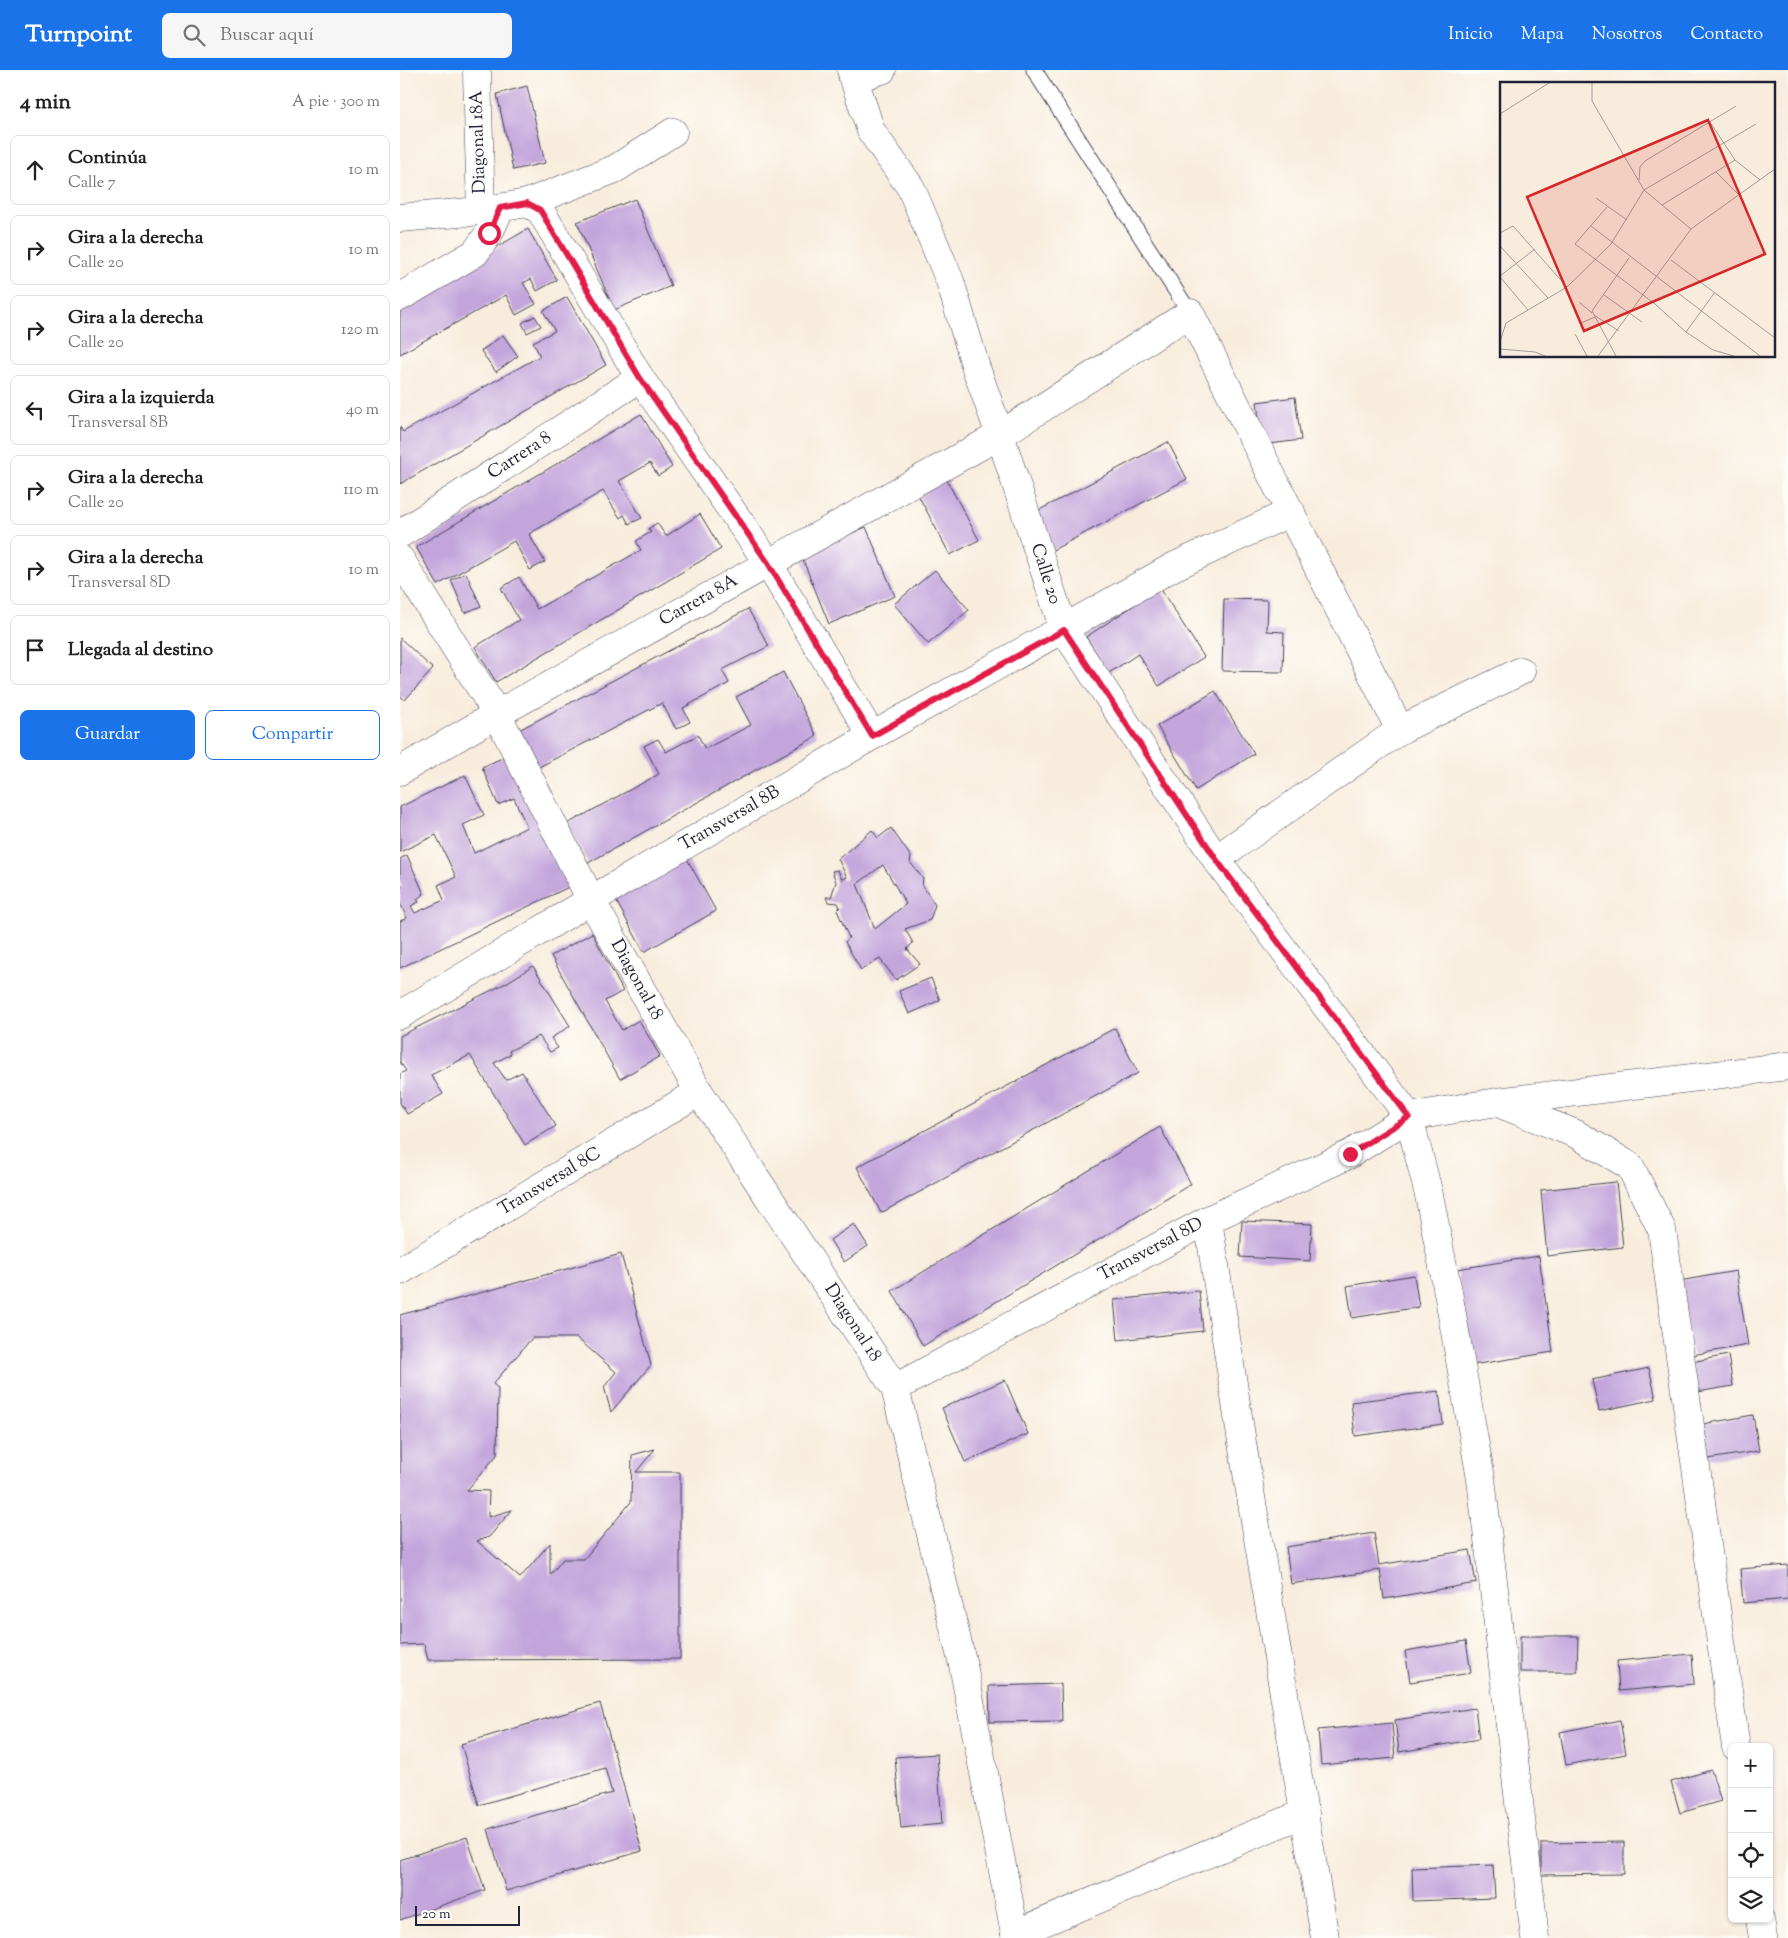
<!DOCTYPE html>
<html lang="es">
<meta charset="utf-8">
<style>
:root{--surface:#fff;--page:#f6f6f6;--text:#222;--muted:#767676;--line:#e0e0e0;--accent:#1a73e8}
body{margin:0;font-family:"Sorts Mill Goudy",serif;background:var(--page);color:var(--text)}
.controls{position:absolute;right:15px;bottom:15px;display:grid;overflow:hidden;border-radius:8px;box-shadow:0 1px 4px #0004}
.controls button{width:45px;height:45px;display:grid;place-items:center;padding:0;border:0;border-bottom:1px solid var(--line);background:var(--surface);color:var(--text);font:25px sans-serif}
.scale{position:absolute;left:15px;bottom:12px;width:105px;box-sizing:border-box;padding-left:5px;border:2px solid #22223b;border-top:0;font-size:14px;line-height:18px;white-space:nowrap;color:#22223b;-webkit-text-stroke:4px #fdfcf7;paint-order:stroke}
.stop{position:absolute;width:15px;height:15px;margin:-11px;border:4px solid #e11d48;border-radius:50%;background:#fff}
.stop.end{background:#e11d48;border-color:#fff;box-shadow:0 1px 5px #0008}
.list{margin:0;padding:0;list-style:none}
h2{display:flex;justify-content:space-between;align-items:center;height:65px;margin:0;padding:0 20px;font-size:21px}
h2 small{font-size:16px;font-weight:400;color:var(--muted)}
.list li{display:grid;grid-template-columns:32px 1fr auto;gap:15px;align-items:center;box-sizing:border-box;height:70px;margin:0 10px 10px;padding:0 10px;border:1px solid var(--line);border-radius:8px}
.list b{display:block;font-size:19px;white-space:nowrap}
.list p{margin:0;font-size:16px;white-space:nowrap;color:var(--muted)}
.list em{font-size:16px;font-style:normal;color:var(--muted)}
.actions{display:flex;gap:10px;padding:15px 20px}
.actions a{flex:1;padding:11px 0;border:1px solid var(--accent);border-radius:8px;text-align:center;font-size:18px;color:var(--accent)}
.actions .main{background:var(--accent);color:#fff}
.icon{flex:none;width:28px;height:28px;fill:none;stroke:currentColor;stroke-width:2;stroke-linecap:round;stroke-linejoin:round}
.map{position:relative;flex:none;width:1388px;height:1868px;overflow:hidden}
header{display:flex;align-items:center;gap:30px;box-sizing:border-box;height:70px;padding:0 25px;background:var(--accent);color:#fff}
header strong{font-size:24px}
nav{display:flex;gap:28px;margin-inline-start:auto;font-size:18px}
.search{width:350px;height:45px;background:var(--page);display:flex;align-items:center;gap:12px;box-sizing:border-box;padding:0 18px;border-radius:8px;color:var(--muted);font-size:19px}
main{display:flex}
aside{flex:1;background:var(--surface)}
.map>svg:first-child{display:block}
</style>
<header>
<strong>Turnpoint</strong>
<div class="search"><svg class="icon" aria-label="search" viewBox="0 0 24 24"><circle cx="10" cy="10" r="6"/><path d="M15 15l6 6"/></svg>Buscar aquí</div>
<nav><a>Inicio</a><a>Mapa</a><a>Nosotros</a><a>Contacto</a></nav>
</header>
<main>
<aside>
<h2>4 min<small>A pie · 300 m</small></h2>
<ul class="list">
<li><svg class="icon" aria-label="ahead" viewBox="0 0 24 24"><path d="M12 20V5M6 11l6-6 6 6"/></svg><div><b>Continúa</b><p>Calle 7</p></div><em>10 m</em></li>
<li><svg class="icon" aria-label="right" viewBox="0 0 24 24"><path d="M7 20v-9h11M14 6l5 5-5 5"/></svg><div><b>Gira a la derecha</b><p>Calle 20</p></div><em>10 m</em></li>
<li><svg class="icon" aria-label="right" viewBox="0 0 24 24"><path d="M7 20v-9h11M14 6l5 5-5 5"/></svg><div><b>Gira a la derecha</b><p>Calle 20</p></div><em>120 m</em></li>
<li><svg class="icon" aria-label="left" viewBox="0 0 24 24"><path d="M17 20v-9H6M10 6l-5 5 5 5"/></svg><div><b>Gira a la izquierda</b><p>Transversal 8B</p></div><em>40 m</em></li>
<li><svg class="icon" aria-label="right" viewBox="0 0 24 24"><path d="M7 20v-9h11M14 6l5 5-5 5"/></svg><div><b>Gira a la derecha</b><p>Calle 20</p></div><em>110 m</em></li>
<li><svg class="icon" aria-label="right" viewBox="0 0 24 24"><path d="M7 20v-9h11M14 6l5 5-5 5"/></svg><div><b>Gira a la derecha</b><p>Transversal 8D</p></div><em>10 m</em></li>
<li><svg class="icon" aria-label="arrive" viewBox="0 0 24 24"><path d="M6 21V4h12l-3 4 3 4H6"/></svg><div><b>Llegada al destino</b></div></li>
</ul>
<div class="actions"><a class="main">Guardar</a><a>Compartir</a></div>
</aside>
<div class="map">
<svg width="1388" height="1868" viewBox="0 0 1388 1868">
<rect width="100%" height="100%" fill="#fdfcf7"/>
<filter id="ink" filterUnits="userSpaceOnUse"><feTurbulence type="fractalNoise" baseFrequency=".02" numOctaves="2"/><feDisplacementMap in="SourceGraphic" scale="10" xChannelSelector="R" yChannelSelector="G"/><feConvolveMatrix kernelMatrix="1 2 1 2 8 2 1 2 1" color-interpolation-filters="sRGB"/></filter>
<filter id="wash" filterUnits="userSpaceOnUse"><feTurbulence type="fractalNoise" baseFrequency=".0096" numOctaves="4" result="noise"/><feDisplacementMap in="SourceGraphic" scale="20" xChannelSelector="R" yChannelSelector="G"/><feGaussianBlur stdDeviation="1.12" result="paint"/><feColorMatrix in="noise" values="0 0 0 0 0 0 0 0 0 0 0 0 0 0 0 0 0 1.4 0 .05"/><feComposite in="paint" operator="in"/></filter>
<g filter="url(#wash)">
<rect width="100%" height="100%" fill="#f8eddd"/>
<g id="blocks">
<g fill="#c3a5dc" fill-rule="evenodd">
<polygon points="127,16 145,93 113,100 97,24"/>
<polygon points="235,129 271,216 214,240 177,152"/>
<polygon points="128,159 157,210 137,221 131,209 123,213 136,234 116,245 106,225 0,284 0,233"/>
<polygon points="167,227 206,295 0,414 0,357 3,362 140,286 133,272 155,261 143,241"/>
<polygon points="135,246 141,256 127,263 122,253"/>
<polygon points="103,265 118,286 96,302 81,281"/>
<polygon points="895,327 901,370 862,375 857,332"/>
<polygon points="241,344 272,397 258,406 250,393 219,411 242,448 229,454 224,445 220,448 203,421 129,464 145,492 130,500 114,471 38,515 16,477"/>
<polygon points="768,372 787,409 651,481 632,444"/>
<polygon points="544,405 579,470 550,485 516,421"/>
<polygon points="300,444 321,479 96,612 75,577 119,550 101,518 119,507 137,539 241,480 236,471 251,462 248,459 257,453 266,466"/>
<polygon points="466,457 495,526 429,554 401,485"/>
<polygon points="535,500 569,540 528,574 494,534"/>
<polygon points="66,503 81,536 65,543 51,510"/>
<polygon points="760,518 804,587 759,616 738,584 709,603 686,567"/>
<polygon points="824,529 868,530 867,561 884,562 883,602 822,601"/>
<polygon points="348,539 369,576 322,600 329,613 283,638 290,652 276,659 262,633 137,698 117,661"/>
<polygon points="0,568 33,599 5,630 0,626"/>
<polygon points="383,602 417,666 188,793 167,754 259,704 244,676 258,669 266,682 298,665 305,679 351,655 336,627"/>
<polygon points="815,621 854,684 796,720 757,656"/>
<polygon points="113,683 175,814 0,898 0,851 7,848 0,833 0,818 2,817 0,812 0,789 7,785 24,824 17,829 19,832 11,836 15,843 44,830 38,815 56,807 36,765 0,782 0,737 65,705 84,745 63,755 74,783 127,757 114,728 98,735 82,697"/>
<path d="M491,758L511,787L510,792L523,809L522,815L535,835L530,850L505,859L513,873L507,879L520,894L496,910L480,889L461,900L445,872L449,868L437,840L440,837L438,833L428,832L426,827H431L436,812L432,801L438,800L442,810L447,807L438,789L472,760L478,768ZM483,795L506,834L475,859L457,814Z"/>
<polygon points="286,787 316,841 244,882 214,827"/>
<polygon points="192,863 223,921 205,931 222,960 239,950 260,986 220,1009 151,886"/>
<polygon points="133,896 170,956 151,968 158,978 150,982 139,966 109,981 111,984 94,993 106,1010 122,1002 156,1056 125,1075 70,985 31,1005 43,1024 7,1044 0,1033 0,1004 6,1001 0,992 0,966 106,913"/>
<polygon points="531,908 540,930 509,944 499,921"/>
<polygon points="715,958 738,1003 481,1143 457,1097"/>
<polygon points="760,1057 791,1114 523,1276 492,1221"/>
<polygon points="1216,1112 1223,1177 1147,1186 1141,1120"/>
<polygon points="842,1151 912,1154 910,1191 840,1187"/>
<polygon points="454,1154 468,1176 444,1192 430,1170"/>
<polygon points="221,1184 251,1295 211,1342 204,1317 216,1302 177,1268 132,1268 93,1314 98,1318 97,1385 67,1420 89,1421 88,1447 112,1440 89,1467 77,1471 120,1508 150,1473 150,1505 163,1489 184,1489 231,1432 232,1385 255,1379 236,1402 280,1402 280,1589 28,1590 24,1574 0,1575 0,1245"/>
<polygon points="1139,1186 1153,1282 1072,1295 1057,1199"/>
<polygon points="1336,1201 1348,1275 1292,1285 1279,1211"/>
<polygon points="1014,1205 1019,1237 952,1248 947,1216"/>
<polygon points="799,1221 803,1261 718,1270 714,1230"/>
<polygon points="1328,1285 1333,1316 1297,1322 1291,1292"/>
<polygon points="1249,1298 1256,1329 1199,1341 1192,1310"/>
<polygon points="605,1310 628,1364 565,1392 542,1338"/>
<polygon points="1039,1321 1043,1354 955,1366 951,1332"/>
<polygon points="1353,1345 1359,1381 1308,1389 1303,1354"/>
<polygon points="974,1463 979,1495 1070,1480 1076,1513 984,1529 980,1500 891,1514 886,1477"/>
<polygon points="1388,1495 1388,1529 1343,1533 1340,1499"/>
<polygon points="1120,1566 1178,1566 1177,1602 1120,1602"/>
<polygon points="1066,1571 1071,1603 1010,1612 1005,1581"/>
<polygon points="1292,1584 1294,1614 1219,1621 1217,1591"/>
<polygon points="661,1614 662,1651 590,1652 589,1616"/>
<polygon points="200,1633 242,1781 106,1821 88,1759 212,1723 205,1698 79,1735 61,1674"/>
<polygon points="1075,1638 1079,1669 999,1682 995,1650"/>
<polygon points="1220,1650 1226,1684 1166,1695 1160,1662"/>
<polygon points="992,1653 995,1688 921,1695 918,1660"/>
<polygon points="537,1684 542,1754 501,1758 495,1687"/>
<polygon points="1311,1700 1321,1731 1280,1743 1271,1712"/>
<polygon points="67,1767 85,1820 0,1850 0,1790"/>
<polygon points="1224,1772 1224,1804 1141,1805 1141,1773"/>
<polygon points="1093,1795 1095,1828 1013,1831 1012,1798"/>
</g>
</g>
</g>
<g filter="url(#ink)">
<use href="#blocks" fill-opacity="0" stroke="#424053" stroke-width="1"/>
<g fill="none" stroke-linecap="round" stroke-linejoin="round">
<defs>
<polyline id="lane" points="634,0 790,243"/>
<g id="street">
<polyline points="451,0 471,61 511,118 550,211 576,298 600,365 664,560 816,789 1009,1047 1029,1125 1048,1222 1081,1409 1135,1868"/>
<polyline points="77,3 81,141"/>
<polyline points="453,9 482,0"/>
<polyline points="127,133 215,99 273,62"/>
<polyline points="0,148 81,141 127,133 140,140 240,308 368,493 472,666"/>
<polyline points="0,227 75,183 89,163 100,139"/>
<polyline points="0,464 240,308"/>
<polyline points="0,489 97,644 191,830 299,1022 495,1318 563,1595 616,1868"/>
<polyline points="0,701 97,644 600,365 790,243 1000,660"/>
<polyline points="816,789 1000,660 1121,601"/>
<polyline points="0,945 191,830 472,666 773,497 891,442"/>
<polyline points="1098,1033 1176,1064 1230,1096 1262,1160 1336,1677"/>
<polyline points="808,1150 843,1379 925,1868"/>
<polyline points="0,1201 299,1022"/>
<polyline points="495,1318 808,1150 950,1084 1009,1047 1097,1032 1388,996"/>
<polyline points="1360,1849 1363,1868"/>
<polyline points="615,1864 905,1743"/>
</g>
</defs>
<use href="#lane" stroke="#424053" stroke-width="17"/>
<use href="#street" stroke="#424053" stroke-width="29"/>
<use href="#lane" stroke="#fff" stroke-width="15"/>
<use href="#street" stroke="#fff" stroke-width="28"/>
</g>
</g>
<g fill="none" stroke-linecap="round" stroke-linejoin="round" filter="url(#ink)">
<polyline stroke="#e11d48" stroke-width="6" points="89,163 100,138 127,133 140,140 240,308 368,493 472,666 664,560 816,789 1009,1047 950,1084"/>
</g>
<g text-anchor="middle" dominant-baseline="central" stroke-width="4" stroke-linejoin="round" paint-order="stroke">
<g font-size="18" fill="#22223b" stroke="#fdfcf7">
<text transform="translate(79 72) rotate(-92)">Diagonal 18A</text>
<text transform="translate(120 386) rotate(-33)">Carrera 8</text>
<text transform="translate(645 504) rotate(72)">Calle 20</text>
<text transform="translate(299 531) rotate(-29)">Carrera 8A</text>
<text transform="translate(330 749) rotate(-30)">Transversal 8B</text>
<text transform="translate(236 910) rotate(61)">Diagonal 18</text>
<text transform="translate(150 1112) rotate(-31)">Transversal 8C</text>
<text transform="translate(751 1180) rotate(-28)">Transversal 8D</text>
<text transform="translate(452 1253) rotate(57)">Diagonal 18</text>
</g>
</g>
<g transform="translate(1100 12)">
<rect width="275" height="275" fill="#f8eddd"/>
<path fill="none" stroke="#a29c9c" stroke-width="1" d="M92,1V19L144,108L191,147M0,32L49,1M210,40L235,78L260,98M216,90L239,113M139,98L140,85L145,79L236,24M96,116L127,138M162,123L235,78M107,125L75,162L155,222L186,250L213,268L234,274M91,144L260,274M0,151L13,144L67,205M0,164L48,216M171,178L275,256M0,194L35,167M0,195L28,228M104,213L142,240M79,220L92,231M94,233L119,249M81,241L95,235M186,250L215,210M75,252L87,274M0,260L6,241L67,205L111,162L144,108L256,42M0,267L35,270L45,274M98,274L191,147L275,87M116,274L92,229L129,176"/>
<path fill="#d62828" fill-opacity="0.15" stroke="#d62828" stroke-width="2.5" d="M208,38L265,172L84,249L27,115Z"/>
<rect width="275" height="275" fill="none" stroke="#22223b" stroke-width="2.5"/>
</g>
</svg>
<div class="controls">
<button>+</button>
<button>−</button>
<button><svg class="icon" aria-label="locate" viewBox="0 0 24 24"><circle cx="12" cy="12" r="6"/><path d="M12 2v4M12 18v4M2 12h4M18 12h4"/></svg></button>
<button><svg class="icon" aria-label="layers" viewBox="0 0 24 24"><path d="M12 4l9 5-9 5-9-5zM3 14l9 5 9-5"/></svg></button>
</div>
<div class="scale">20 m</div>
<div class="stop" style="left:89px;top:163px"></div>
<div class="stop end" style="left:950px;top:1084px"></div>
</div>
</main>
